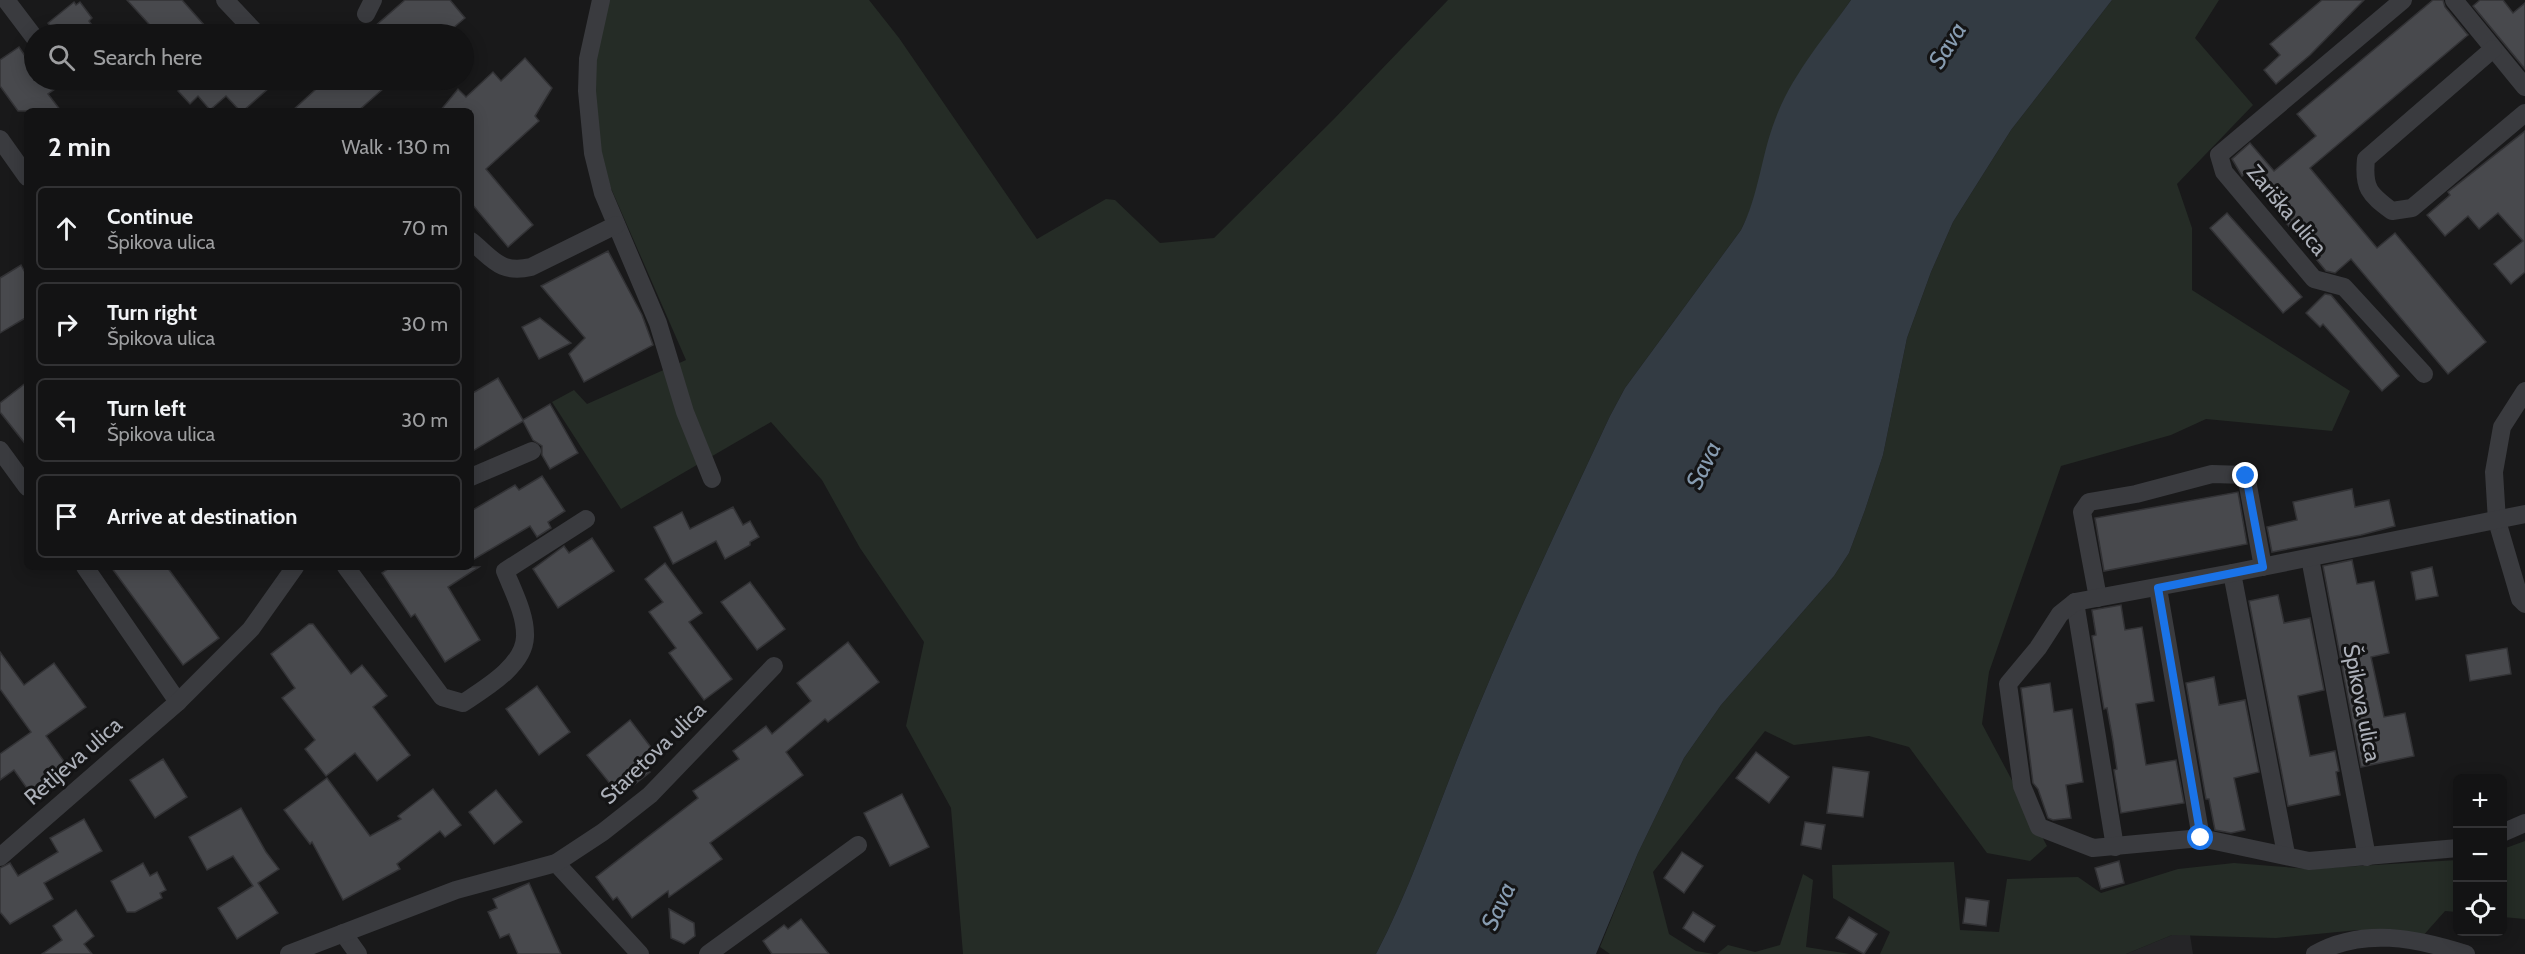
<!DOCTYPE html>
<meta charset="utf-8">
<style>
:root{--surface:#131314;--page:#1c1c1d;--text:#f1f3f6;--muted:#9d9ea0;--line:#323234}
body{margin:0;font-family:Cabin,sans-serif;background:var(--page);color:var(--text)}
.controls{position:absolute;right:18px;bottom:18px;display:grid;overflow:hidden;border-radius:9px;box-shadow:0 3px 15px #0003}
.controls button{width:54px;height:54px;display:grid;place-items:center;padding:0;border:0;border-bottom:2px solid var(--line);background:var(--surface);color:var(--text);font:30px sans-serif}
.stop{position:absolute;width:18px;height:18px;margin:-14px;border:4px solid #1a73e8;border-radius:50%;background:#fff}
.stop.end{background:#1a73e8;border-color:#fff;box-shadow:0 2px 6px #0008}
.list{margin:0;padding:0;list-style:none}
h2{display:flex;justify-content:space-between;align-items:center;height:78px;margin:0;padding:0 24px;font-size:26px}
h2 small{font-size:20px;font-weight:400;color:var(--muted)}
.list li{display:grid;grid-template-columns:39px 1fr auto;gap:18px;align-items:center;box-sizing:border-box;height:84px;margin:0 12px 12px;padding:0 12px;border:2px solid var(--line);border-radius:9px}
.list b{display:block;font-size:22px;white-space:nowrap}
.list p{margin:0;font-size:20px;white-space:nowrap;color:var(--muted)}
.list em{font-size:20px;font-style:normal;color:var(--muted)}
.icon{flex:none;width:33px;height:33px;fill:none;stroke:currentColor;stroke-width:2;stroke-linecap:round;stroke-linejoin:round}
.map{position:relative;flex:none;width:2525px;height:954px;overflow:hidden}
.search{position:absolute;background:var(--surface);box-shadow:0 3px 15px #0003;left:24px;top:24px;width:450px;height:66px;display:flex;align-items:center;gap:15px;box-sizing:border-box;padding:0 21px;border-radius:33px;color:var(--muted);font-size:22px}
.panel{position:absolute;background:var(--surface);box-shadow:0 3px 15px #0003;left:24px;top:108px;width:450px;height:462px;border-radius:9px}
.map>svg:first-child{display:block}
</style>
<div class="map">
<svg width="2525" height="954" viewBox="0 0 2525 954">
<rect width="100%" height="100%" fill="#19191a"/>
<polygon fill="#252527" points="2172,935 2190,935 2193,954 2126,954"/>
<g fill="#252c26">
<path d="M608,0H869L899,38L1037,239L1106,199L1115,200L1160,243L1214,238L1334,119L1448,0H1851L1798,75L1749,213L1741,230L1625,388L1610,416C1558,527 1505,638 1460,752C1433,820 1410,889 1376,954H963L951,808L906,726L924,642L860,548L822,480L771,422L621,509L552,402L574,390L587,404L686,360L610,186C598,144 588,98 594,54C597,36 603,18 608,0Z"/>
<polygon points="2112,0 2219,0 2195,38 2253,105 2177,184 2192,228 2192,290 2350,391 2332,431 2206,419 2171,435 2061,466 1989,672 1982,724 2047,846 2030,861 1987,853 1909,747 1869,736 1794,745 1765,731 1653,872 1669,934 1696,951 1714,954 1610,954 1600,947 1638,853 1684,758 1721,705 1834,576 1849,553 1865,510 1883,455 1907,338 1931,272 1953,222 2011,130"/>
<polygon points="2525,841 2525,919 2503,917 2503,849"/>
<polygon points="2457,860 2457,912 2445,911 2421,938 2358,930 2276,938 2172,935 2126,954 1880,954 1890,932 1833,898 1832,865 1954,862 1960,930 1999,932 2007,879 2078,877 2101,893 2178,869 2234,863 2309,869"/>
<polygon points="1803,874 1813,880 1806,947 1850,954 1717,954 1728,945 1755,952 1780,945"/>
</g>
<path fill="#333b43" d="M1851,0H2112L2011,130L1953,222L1931,272L1907,338L1883,455L1865,510L1849,553L1834,576L1721,705L1684,758L1638,853L1596,954H1376C1410,889 1433,820 1460,752C1505,638 1558,527 1610,416L1625,388L1741,230C1759,195 1761,156 1775,120C1791,76 1824,38 1851,0Z"/>
<g fill="#48494d" stroke="#333336" stroke-width="1.5">
<polygon points="127,0 182,0 205,26 195,34 158,34"/>
<polygon points="405,0 450,0 465,18 446,34 366,34"/>
<polygon points="2322,0 2364,0 2310,55 2276,84 2264,70 2280,55 2270,44"/>
<polygon points="2433,0 2443,0 2445,7 2468,35 2310,168 2377,248 2395,233 2486,342 2448,374 2351,259 2335,273 2326,271 2245,173 2242,176 2232,159 2250,143 2274,171 2316,136 2297,114"/>
<polygon points="2480,0 2503,0 2513,13 2525,3 2525,69 2473,6"/>
<polygon points="74,2 76,5 80,2 92,18 89,21 98,34 57,34 48,23"/>
<polygon points="19,47 34,69 34,80 68,80 48,94 61,111 18,111 0,86 0,60"/>
<polygon points="525,58 552,88 535,116 539,121 486,169 533,225 508,247 471,203 471,111 440,111 458,89 466,97 493,72 501,81"/>
<polygon points="182,80 278,80 243,111 240,111 226,96 210,110 198,96 190,104 178,91 186,83"/>
<polygon points="326,80 393,80 358,111 292,111"/>
<polygon points="2525,131 2525,272 2511,284 2494,264 2523,241 2498,213 2479,229 2468,216 2445,236 2427,215 2450,195 2448,192"/>
<polygon points="2227,213 2302,297 2283,313 2210,228"/>
<polygon points="608,251 642,315 653,345 584,382 569,354 585,338 541,286"/>
<polygon points="21,265 27,276 27,317 0,333 0,278"/>
<polygon points="2325,294 2331,295 2399,376 2382,391 2323,324 2320,327 2306,313"/>
<polygon points="540,318 571,343 539,359 522,327"/>
<polygon points="498,378 523,420 550,404 578,453 550,469 542,455 542,446 533,440 523,421 471,452 471,394"/>
<polygon points="27,382 27,446 0,412 0,403"/>
<polygon points="542,476 565,511 548,522 551,528 537,537 530,526 471,561 471,511 515,485 519,490"/>
<polygon points="2352,489 2355,507 2389,500 2395,526 2361,535 2272,552 2267,527 2297,520 2293,502"/>
<polygon points="2238,492 2247,544 2104,571 2095,518"/>
<polygon points="733,507 743,525 750,521 759,537 750,542 750,545 725,559 716,541 673,564 654,527 682,512 690,529"/>
<polygon points="592,538 614,571 558,608 533,569 564,546 569,553"/>
<polygon points="2352,560 2357,584 2374,581 2389,653 2371,657 2384,717 2405,713 2414,756 2361,767 2323,566"/>
<polygon points="665,563 702,613 689,622 732,679 704,700 669,653 676,648 649,612 663,602 645,579"/>
<polygon points="111,567 167,567 219,638 183,665"/>
<polygon points="391,567 479,567 448,587 480,640 445,662 415,614 411,617 382,573"/>
<polygon points="2432,567 2438,596 2416,600 2411,572"/>
<polygon points="750,582 785,629 757,650 721,602"/>
<polygon points="2278,595 2284,623 2310,618 2324,690 2298,696 2310,756 2335,751 2339,771 2336,772 2340,795 2288,806 2249,601"/>
<polygon points="2121,605 2125,630 2142,627 2154,701 2136,704 2146,765 2176,760 2184,803 2121,813 2114,770 2117,769 2113,741 2107,708 2104,709 2092,636 2096,635 2092,610"/>
<polygon points="309,624 313,624 351,674 362,665 387,696 373,707 410,755 377,781 355,753 326,776 305,749 315,740 282,698 295,688 271,654"/>
<polygon points="848,642 879,682 828,722 825,719 786,752 803,775 710,843 722,859 669,897 668,891 632,918 617,897 613,900 596,877 698,798 693,791 739,759 733,751 766,726 772,734 811,701 797,683"/>
<polygon points="2507,648 2511,674 2470,681 2466,655"/>
<polygon points="0,652 24,685 54,663 86,707 46,736 68,767 31,794 14,770 0,780 0,754 31,732 0,689"/>
<polygon points="2214,677 2219,705 2245,700 2259,772 2234,778 2245,830 2231,833 2215,830 2209,799 2206,799 2186,683"/>
<polygon points="2050,683 2054,712 2072,709 2083,782 2066,785 2071,818 2053,820 2048,818 2038,789 2033,783 2021,688"/>
<polygon points="537,686 570,732 539,755 506,709"/>
<polygon points="630,720 653,750 641,760 650,772 620,796 587,755"/>
<polygon points="1756,752 1789,777 1769,803 1736,778"/>
<polygon points="163,759 187,797 155,818 130,780"/>
<polygon points="1833,767 1869,772 1863,817 1827,813"/>
<polygon points="327,778 370,836 401,819 398,816 433,789 461,825 445,837 440,831 397,864 400,869 343,900 312,842 310,844 284,810"/>
<polygon points="496,790 522,822 494,844 469,812"/>
<polygon points="902,794 929,847 890,866 864,813"/>
<polygon points="241,808 266,852 279,869 258,883 278,913 237,939 218,908 253,886 233,856 207,870 189,837"/>
<polygon points="84,819 102,851 44,883 53,899 10,924 0,912 0,868 10,863 18,876 58,852 50,838"/>
<polygon points="1805,822 1825,825 1821,849 1801,845"/>
<polygon points="1682,852 1703,866 1684,893 1664,878"/>
<polygon points="2119,861 2124,883 2101,889 2095,868"/>
<polygon points="143,863 150,876 157,872 166,890 160,893 162,898 135,912 127,912 111,881"/>
<polygon points="529,883 561,954 518,954 509,934 500,938 488,912 497,908 493,899"/>
<polygon points="1966,898 1989,901 1986,926 1963,923"/>
<polygon points="669,909 694,923 695,936 684,944 671,938"/>
<polygon points="76,910 94,936 84,944 92,954 42,954 62,940 53,926"/>
<polygon points="1693,912 1715,926 1704,942 1683,928"/>
<polygon points="1849,917 1877,934 1864,954 1836,938"/>
<polygon points="801,919 829,954 772,954 763,941 784,925 788,929"/>
</g>
<g fill="none" stroke-linecap="round" stroke-linejoin="round">
<g stroke="#3a3b3f" stroke-width="18">
<polyline points="6,0 34,37"/>
<polyline points="225,0 257,34"/>
<polyline points="601,0 588,59 587,91 593,153 603,193 658,323 685,412 712,479"/>
<polyline points="2403,0 2219,155 2224,172 2314,279 2344,287 2424,374"/>
<polyline points="2454,0 2525,87"/>
<polyline points="366,14 373,0"/>
<path d="M2493,49L2366,159C2363,188 2369,194 2392,211L2412,208L2525,113"/>
<polyline points="0,139 27,177"/>
<path d="M471,241C493,259 500,274 531,267L616,225"/>
<polyline points="2525,391 2502,427 2494,472 2497,521 2520,599 2525,604"/>
<polyline points="0,450 27,487"/>
<polyline points="471,477 532,451"/>
<polyline points="2310,558 2367,857"/>
<polyline points="85,567 178,702"/>
<path d="M346,567L442,697L463,703C484,689 524,666 525,637C526,615 513,591 505,571L586,519"/>
<polyline points="2232,573 2286,854"/>
<polyline points="2158,588 2201,838"/>
<polyline points="2098,598 2082,512 2089,502 2136,494 2212,474 2246,475 2263,567"/>
<polyline points="2075,602 2115,847"/>
<polyline points="2502,833 2525,823"/>
<polyline points="2458,848 2309,861 2201,838 2093,848 2039,827 2022,786 2008,684 2038,648 2060,614 2075,602 2232,573 2525,514"/>
<polyline points="0,857 178,702 251,629 295,567"/>
<polyline points="556,863 640,954"/>
<polyline points="343,933 358,954"/>
<polyline points="289,954 456,890 556,863 603,832 650,795 774,666"/>
<polyline points="708,954 858,845"/>
<path d="M2315,954C2363,927 2416,938 2466,954"/>
</g>
</g>
<g fill="none" stroke-linecap="round" stroke-linejoin="round">
<polyline stroke="#1a73e8" stroke-width="8" points="2201,838 2158,588 2263,567 2246,476"/>
</g>
<g text-anchor="middle" dominant-baseline="central" stroke-width="6" stroke-linejoin="round" paint-order="stroke">
<g font-size="22" fill="#acb0b9" stroke="#141415">
<text transform="translate(2287 210) rotate(50)">Zariška ulica</text>
<text transform="translate(2362 703) rotate(79)">Špikova ulica</text>
<text transform="translate(653 753) rotate(-44)">Staretova ulica</text>
<text transform="translate(73 761) rotate(-41)">Retljeva ulica</text>
</g>
<g font-size="24" font-style="italic" fill="#879cb1" stroke="#141415">
<text transform="translate(1947 45) rotate(-58)">Sava</text>
<text transform="translate(1703 465) rotate(-64)">Sava</text>
<text transform="translate(1498 906) rotate(-65)">Sava</text>
</g>
</g>
</svg>
<div class="controls">
<button>+</button>
<button>−</button>
<button><svg class="icon" aria-label="locate" viewBox="0 0 24 24"><circle cx="12" cy="12" r="6"/><path d="M12 2v4M12 18v4M2 12h4M18 12h4"/></svg></button>
</div>
<div class="stop" style="left:2201px;top:838px"></div>
<div class="stop end" style="left:2246px;top:476px"></div>
<div class="search"><svg class="icon" aria-label="search" viewBox="0 0 24 24"><circle cx="10" cy="10" r="6"/><path d="M15 15l6 6"/></svg>Search here</div>
<section class="panel">
<h2>2 min<small>Walk · 130 m</small></h2>
<ul class="list">
<li><svg class="icon" aria-label="ahead" viewBox="0 0 24 24"><path d="M12 20V5M6 11l6-6 6 6"/></svg><div><b>Continue</b><p>Špikova ulica</p></div><em>70 m</em></li>
<li><svg class="icon" aria-label="right" viewBox="0 0 24 24"><path d="M7 20v-9h11M14 6l5 5-5 5"/></svg><div><b>Turn right</b><p>Špikova ulica</p></div><em>30 m</em></li>
<li><svg class="icon" aria-label="left" viewBox="0 0 24 24"><path d="M17 20v-9H6M10 6l-5 5 5 5"/></svg><div><b>Turn left</b><p>Špikova ulica</p></div><em>30 m</em></li>
<li><svg class="icon" aria-label="arrive" viewBox="0 0 24 24"><path d="M6 21V4h12l-3 4 3 4H6"/></svg><div><b>Arrive at destination</b></div></li>
</ul>
</section>
</div>
